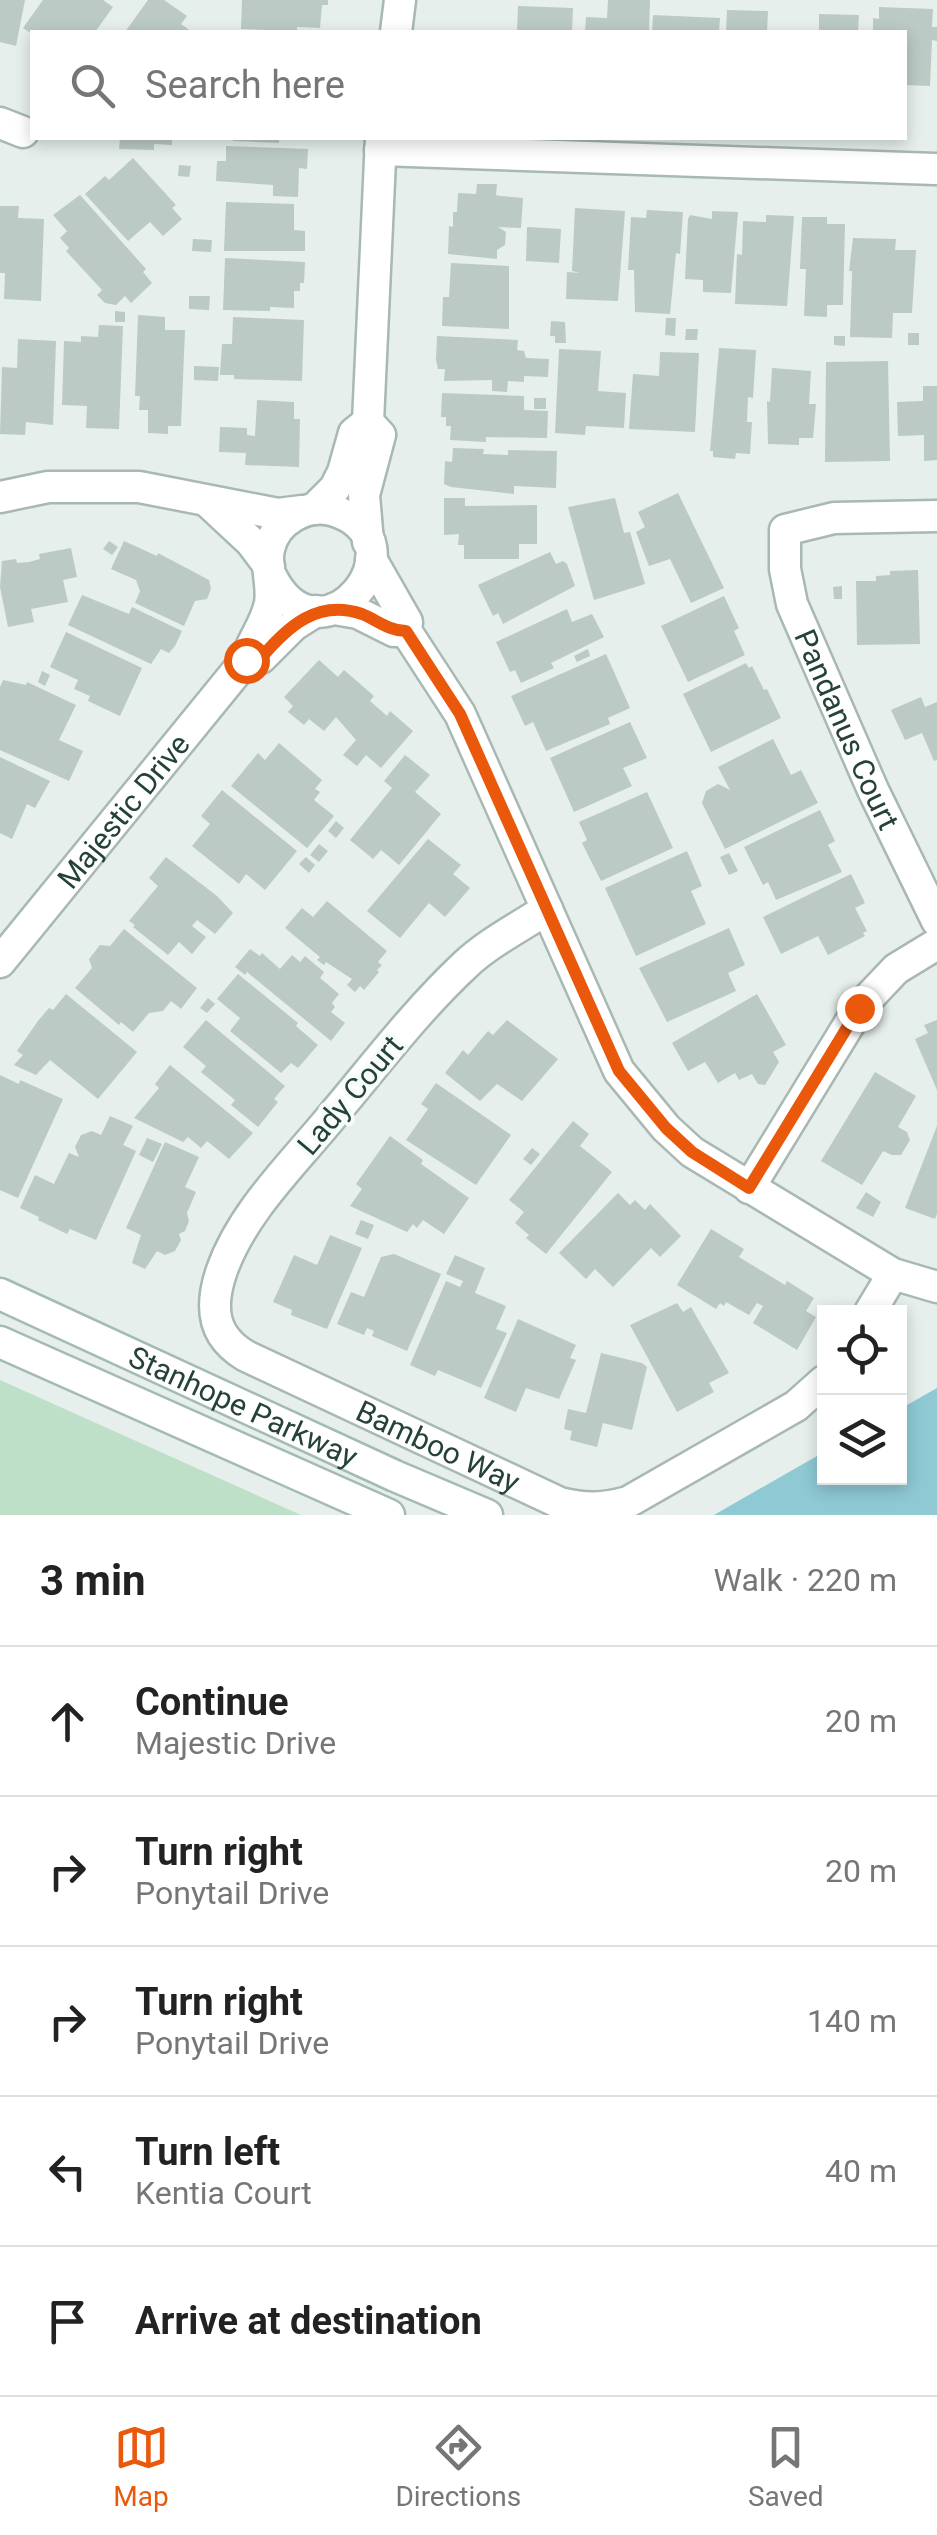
<!DOCTYPE html>
<meta charset="utf-8">
<style>
:root{--surface:#fff;--page:#f2f2f2;--text:#222;--muted:#767676;--line:#e0e0e0;--accent:#ea580c}
body{margin:0;font-family:Roboto,sans-serif;background:var(--page);color:var(--text)}
.controls{position:absolute;right:30px;bottom:30px;display:grid;overflow:hidden;border-radius:0px;box-shadow:0 5px 15px #0003}
.controls button{width:90px;height:90px;display:grid;place-items:center;padding:0;border:0;border-bottom:2px solid var(--line);background:var(--surface);color:var(--text);font:50px sans-serif}
.stop{position:absolute;width:30px;height:30px;margin:-22px;border:8px solid #ea580c;border-radius:50%;background:#fff}
.stop.end{background:#ea580c;border-color:#fff;box-shadow:0 2px 10px #0008}
.list{margin:0;padding:0;list-style:none}
h2{display:flex;justify-content:space-between;align-items:center;height:130px;margin:0;padding:0 40px;font-size:42px}
h2 small{font-size:32px;font-weight:400;color:var(--muted)}
.list li{display:grid;grid-template-columns:65px 1fr auto;gap:30px;align-items:center;box-sizing:border-box;height:150px;padding:0 40px;border-top:2px solid var(--line)}
.list b{display:block;font-size:38px;white-space:nowrap}
.list p{margin:0;font-size:32px;white-space:nowrap;color:var(--muted)}
.list em{font-size:32px;font-style:normal;color:var(--muted)}
.icon{flex:none;width:55px;height:55px;fill:none;stroke:currentColor;stroke-width:2;stroke-linecap:round;stroke-linejoin:round}
.map{position:relative;flex:none;width:937px;height:1515px;overflow:hidden}
.search{position:absolute;background:var(--surface);box-shadow:0 5px 15px #0003;left:30px;right:30px;top:30px;height:110px;display:flex;align-items:center;gap:25px;box-sizing:border-box;padding:0 35px;border-radius:0px;color:var(--muted);font-size:38px}
.sheet{height:880px;background:var(--surface)}
nav{display:flex;justify-content:space-around;align-items:center;box-sizing:border-box;height:140px;border-top:2px solid var(--line);background:var(--surface);font-size:28px;color:var(--muted)}
nav a{display:grid;justify-items:center;gap:5px}
nav .on{color:var(--accent)}
.map>svg:first-child{display:block}
</style>
<div class="map">
<svg width="937" height="1515" viewBox="0 0 937 1515">
<rect width="100%" height="100%" fill="#e6efeb"/>
<polygon fill="#bfe0c8" points="0,1380 301,1515 0,1515"/>
<polygon fill="#8ec9d4" points="937,1388 937,1515 714,1515 824,1452 824,1478 900,1478 900,1409"/>
<g fill="#bbcac4">
<polygon points="0,0 25,0 16,46 0,42"/>
<polygon points="43,0 103,0 113,7 95,32 32,34 23,28"/>
<polygon points="148,0 164,0 187,16 181,24 192,32 125,32"/>
<polygon points="242,0 328,0 328,5 322,5 320,28 297,27 297,31 241,29"/>
<polygon points="608,0 650,0 649,32 585,32 586,17 607,18"/>
<polygon points="518,6 573,8 572,32 517,32"/>
<polygon points="879,7 933,9 932,27 937,27 937,41 932,40 930,86 904,85 904,32 873,32 873,18 879,19"/>
<polygon points="727,10 768,11 767,32 726,32"/>
<polygon points="819,14 859,15 858,32 819,32"/>
<polygon points="653,15 720,18 719,32 652,32"/>
<polygon points="120,138 172,138 172,145 154,144 154,150 119,149"/>
<polygon points="233,138 279,138 279,143 233,141"/>
<polygon points="226,146 308,149 307,169 299,168 298,197 273,196 273,185 216,181 217,161 226,161"/>
<polygon points="133,158 176,205 172,208 182,219 163,236 150,222 128,241 85,194 105,176 109,180"/>
<polygon points="179,165 191,166 189,177 178,176"/>
<polygon points="477,184 497,184 496,195 500,196 523,198 521,228 498,227 506,232 505,245 497,250 497,259 448,254 449,226 453,227 453,212 457,212 458,193 476,194"/>
<polygon points="80,195 146,269 143,272 152,283 131,303 125,296 116,305 105,303 97,295 102,290 66,251 69,248 60,238 67,231 53,215"/>
<polygon points="226,202 294,204 294,230 305,231 305,251 224,251"/>
<polygon points="0,206 19,206 18,218 44,219 41,301 4,299 5,273 0,273"/>
<polygon points="575,208 625,211 618,301 566,299 567,272 580,273 572,271"/>
<polygon points="647,210 683,212 680,254 676,253 670,314 635,312 634,270 628,270 631,217 646,218"/>
<polygon points="712,211 738,212 731,293 703,292 703,280 685,279 688,219 690,215 712,219"/>
<polygon points="766,215 794,216 787,306 735,304 737,254 742,255 743,221 766,222"/>
<polygon points="802,217 827,217 827,224 845,224 843,305 827,305 827,317 804,316 806,269 800,269"/>
<polygon points="527,227 561,229 559,263 526,261"/>
<polygon points="853,238 896,239 895,250 916,250 912,313 893,313 892,338 850,337 852,271 849,271"/>
<polygon points="193,239 212,240 211,252 192,251"/>
<polygon points="225,258 305,262 304,283 300,283 300,291 294,291 294,308 270,307 270,311 223,310"/>
<polygon points="451,263 509,266 509,329 442,326 443,297 449,297"/>
<polygon points="189,296 210,296 209,310 189,309"/>
<polygon points="115,311 125,312 125,322 115,322"/>
<polygon points="138,315 165,317 165,330 185,330 181,426 168,426 168,434 148,433 148,410 139,410 140,396 135,396"/>
<polygon points="233,317 304,320 302,381 234,379 234,375 220,375 222,344 232,344"/>
<polygon points="666,318 676,318 675,336 665,335"/>
<polygon points="551,321 565,322 566,343 555,343 555,336 550,336"/>
<polygon points="99,325 123,326 119,429 86,428 87,406 62,405 64,341 81,342 81,336 98,337"/>
<polygon points="686,329 698,329 697,340 685,340"/>
<rect x="908" y="333" width="11" height="12"/>
<polygon points="437,336 518,340 517,350 524,351 526,358 549,359 548,377 524,376 524,382 508,381 507,392 492,391 492,380 444,381 445,369 438,369 436,360"/>
<polygon points="834,336 845,336 845,346 834,345"/>
<polygon points="18,339 56,341 53,425 26,422 25,435 0,434 2,367 17,368"/>
<polygon points="719,348 756,350 753,398 748,397 747,422 752,422 750,454 736,453 735,459 713,457 713,451 710,451"/>
<polygon points="559,349 601,351 598,391 626,393 624,428 586,426 585,435 555,433"/>
<polygon points="660,352 699,353 695,432 629,429 633,374 659,376"/>
<polygon points="888,361 890,461 825,462 826,362"/>
<polygon points="194,366 219,367 218,381 194,380"/>
<polygon points="772,368 811,371 809,404 816,404 813,438 799,438 799,445 768,444 767,401 770,402"/>
<polygon points="923,386 937,386 937,460 924,461 924,435 898,436 897,402 923,401"/>
<polygon points="442,393 524,396 524,410 548,411 547,438 486,437 486,442 450,440 451,426 446,426 446,417 441,417"/>
<rect x="534" y="398" width="12" height="11"/>
<polygon points="257,400 294,402 294,419 300,419 299,467 245,465 246,453 219,452 220,427 247,428 247,435 255,436"/>
<polygon points="453,448 484,449 483,454 508,455 508,450 557,451 556,488 514,486 514,494 451,487 444,484 445,461 452,462"/>
<polygon points="678,493 724,588 691,603 670,559 649,566 636,532 645,527 638,512"/>
<polygon points="444,498 465,498 465,506 537,505 537,544 519,544 519,559 464,559 464,545 458,545 459,534 444,535"/>
<polygon points="615,498 624,533 630,532 645,584 594,600 568,507"/>
<polygon points="109,541 118,547 112,555 103,549"/>
<polygon points="124,541 157,556 158,553 209,580 211,589 207,599 195,601 184,626 135,603 140,591 136,580 111,569"/>
<polygon points="71,548 77,577 63,580 68,602 31,609 34,622 8,627 0,587 2,561 16,559 17,563 29,562 40,559 39,554"/>
<polygon points="550,552 556,564 563,561 567,564 575,586 503,624 498,613 493,616 478,585"/>
<polygon points="918,570 920,644 857,645 856,581 876,581 876,576 890,575 890,571"/>
<polygon points="842,586 842,599 834,599 833,587"/>
<polygon points="82,595 129,614 132,607 182,631 175,646 169,653 161,649 151,664 68,625"/>
<polygon points="724,596 739,628 734,631 745,655 688,682 661,626"/>
<polygon points="567,609 572,622 592,614 604,637 551,663 554,668 521,683 515,670 510,672 496,642"/>
<polygon points="66,632 142,668 120,716 88,701 90,696 74,689 78,680 50,667"/>
<polygon points="588,649 590,656 577,662 574,656"/>
<polygon points="606,654 630,708 608,718 610,724 546,751 533,722 525,726 511,696"/>
<polygon points="319,660 338,677 344,670 374,696 370,701 387,716 390,711 413,731 381,768 366,755 357,766 343,755 356,740 336,717 324,731 309,719 304,725 288,712 293,706 284,697"/>
<polygon points="746,663 749,668 752,666 764,690 767,689 781,718 711,752 683,694"/>
<polygon points="42,671 50,675 45,686 38,682"/>
<polygon points="3,680 26,685 27,682 76,705 59,740 83,751 69,781 0,750 0,687"/>
<polygon points="921,697 925,707 937,702 937,760 934,761 922,733 905,740 891,710"/>
<polygon points="630,722 647,758 623,768 632,786 574,812 550,758"/>
<polygon points="773,739 791,775 801,770 818,803 725,849 702,803 706,791 718,784 730,790 718,767"/>
<polygon points="279,743 322,780 315,789 320,792 314,800 334,816 307,848 231,786 258,753 265,760"/>
<polygon points="405,755 430,775 415,792 441,814 399,865 381,850 373,859 350,840 392,788 384,781"/>
<polygon points="0,757 50,781 35,808 27,804 12,839 0,833"/>
<polygon points="222,790 297,851 265,890 246,874 239,884 192,846 210,824 201,816"/>
<polygon points="647,792 673,848 601,881 582,843 587,840 579,822"/>
<polygon points="820,810 835,841 828,845 842,872 776,900 768,882 763,885 744,847"/>
<polygon points="336,821 344,828 336,838 328,831"/>
<polygon points="428,839 461,865 453,874 470,888 445,917 429,903 400,938 367,911"/>
<polygon points="319,844 328,851 319,862 310,855"/>
<polygon points="687,851 702,886 691,891 706,924 636,956 605,888"/>
<polygon points="729,853 738,871 729,875 720,857"/>
<polygon points="166,857 217,896 233,913 215,934 197,920 192,926 206,937 192,954 179,942 168,955 133,927 135,925 129,921 158,886 149,878"/>
<polygon points="306,857 315,865 309,873 299,864"/>
<polygon points="851,874 865,903 855,908 867,931 863,933 865,936 828,955 818,936 781,954 763,917"/>
<polygon points="327,901 387,951 378,962 382,965 377,970 379,972 364,990 360,986 355,992 347,985 352,979 326,962 324,965 317,960 320,957 285,928 302,908 313,917"/>
<polygon points="729,928 745,965 728,973 736,991 667,1022 639,968"/>
<polygon points="124,929 197,988 181,1009 171,1001 163,1011 149,1013 133,1032 121,1022 119,1025 75,988 92,968 89,959 100,945 110,946"/>
<polygon points="250,949 260,956 262,953 280,969 292,955 300,962 305,956 324,972 320,978 339,994 332,1003 335,1007 331,1012 345,1023 331,1041 247,972 245,975 235,967"/>
<polygon points="238,974 298,1023 296,1026 318,1045 298,1068 291,1063 281,1073 230,1031 240,1018 217,999"/>
<polygon points="66,994 137,1052 98,1099 50,1060 36,1075 14,1065 23,1055 17,1051 38,1021 49,1008 53,1010"/>
<polygon points="757,994 786,1045 773,1052 779,1062 765,1085 758,1084 752,1074 739,1080 735,1073 718,1083 705,1062 688,1071 672,1043"/>
<polygon points="208,998 215,1004 207,1013 200,1008"/>
<polygon points="206,1020 285,1086 274,1099 278,1102 258,1127 231,1105 235,1100 201,1072 206,1066 183,1047"/>
<polygon points="507,1020 558,1059 522,1101 497,1084 480,1101 445,1073 463,1050 468,1055 488,1031 493,1035"/>
<polygon points="937,1020 937,1090 915,1039 928,1033 924,1025"/>
<polygon points="170,1065 253,1133 229,1159 207,1141 201,1148 188,1137 183,1142 134,1118 159,1088 155,1084"/>
<polygon points="875,1072 916,1096 898,1127 907,1132 910,1140 901,1155 892,1155 883,1151 862,1185 821,1161"/>
<polygon points="0,1075 19,1084 20,1080 63,1099 18,1198 0,1190"/>
<polygon points="436,1083 511,1135 476,1185 406,1140 428,1109 421,1104"/>
<polygon points="110,1116 133,1126 123,1145 136,1151 96,1240 70,1229 67,1234 38,1220 39,1217 20,1208 35,1175 54,1184 69,1153 79,1157 75,1147 81,1135 92,1131 101,1135"/>
<polygon points="573,1121 589,1134 580,1146 612,1172 546,1254 526,1238 529,1235 515,1223 524,1212 509,1200"/>
<polygon points="937,1126 937,1214 935,1219 905,1208"/>
<polygon points="390,1136 423,1160 421,1164 469,1198 444,1234 423,1220 417,1228 413,1224 407,1232 350,1206 362,1189 356,1184"/>
<polygon points="147,1138 162,1144 153,1162 139,1155"/>
<polygon points="165,1142 199,1157 185,1187 196,1192 187,1213 189,1221 185,1231 179,1234 181,1240 175,1251 165,1255 157,1251 145,1269 132,1263 141,1235 126,1228"/>
<polygon points="532,1148 540,1154 531,1165 523,1159"/>
<polygon points="866,1192 881,1202 873,1217 856,1208"/>
<polygon points="618,1193 630,1205 635,1200 645,1210 650,1204 681,1236 660,1257 651,1248 613,1287 595,1269 586,1279 559,1253"/>
<polygon points="361,1220 374,1225 368,1239 355,1234"/>
<polygon points="711,1229 744,1249 739,1257 785,1285 787,1281 814,1298 806,1311 816,1317 797,1350 753,1323 763,1306 757,1303 749,1315 726,1302 724,1306 720,1303 716,1309 677,1285"/>
<polygon points="330,1235 362,1248 327,1329 291,1315 292,1310 273,1302 294,1255 317,1265"/>
<polygon points="394,1254 441,1274 407,1351 372,1336 374,1331 367,1328 364,1335 337,1324 351,1292 364,1297 381,1257"/>
<polygon points="455,1255 485,1268 475,1293 506,1306 496,1329 507,1333 481,1388 438,1370 435,1376 410,1365 446,1281 460,1287 463,1281 446,1274"/>
<polygon points="677,1303 683,1312 691,1307 729,1373 709,1383 714,1392 677,1412 630,1325"/>
<polygon points="518,1319 576,1345 570,1358 576,1360 559,1399 526,1388 516,1412 484,1398"/>
<polygon points="601,1353 642,1363 647,1367 632,1430 603,1423 597,1447 570,1440 572,1431 564,1429 568,1409 586,1413"/>
</g>
<g fill="none" stroke-linecap="round" stroke-linejoin="round">
<defs>
<g id="minor">
<polyline points="396,32 400,0"/>
<polyline points="0,123 23,132"/>
<polyline points="380,150 935,169"/>
<polyline points="0,497 48,487 139,487 278,514 302,511"/>
<polyline points="207,501 251,542 269,566"/>
<polyline points="314,509 335,488 343,472 354,433 368,422"/>
<path id="s1" d="M937,516L834,518L785,530V569L792,604L873,790L937,921"/>
<polyline points="368,542 364,495 380,435 368,422 381,138"/>
<polyline points="371,559 407,622 406,631 460,714 619,1071 666,1128 692,1152 893,1274 937,1287"/>
<polyline points="334,609 358,613 394,631 406,631"/>
<polyline points="249,660 261,658 294,625 316,611"/>
<path id="s2" d="M547,909C520,927 488,943 465,965C416,1011 376,1064 333,1115C294,1163 243,1211 222,1270C209,1307 212,1336 246,1356L560,1503C585,1509 603,1509 628,1502L796,1406L824,1381"/>
<path id="s3" d="M0,962L246,660C252,640 266,624 270,603C273,585 265,567 269,549C275,521 307,502 335,511C428,542 321,675 271,576"/>
<polyline points="749,1188 859,1008 896,969 937,944"/>
<polyline points="870,1312 893,1274"/>
</g>
<g id="secondary">
<path id="s4" d="M0,1294L395,1476L487,1515"/>
<polyline points="0,1342 389,1515"/>
</g>
</defs>
<use href="#minor" stroke="#a8b8b2" stroke-width="35"/>
<use href="#secondary" stroke="#a4bbb3" stroke-width="35"/>
<use href="#minor" stroke="#fff" stroke-width="30"/>
<use href="#secondary" stroke="#fff" stroke-width="30"/>
</g>
<g fill="none" stroke-linecap="round" stroke-linejoin="round">
<path stroke="#ea580c" stroke-width="12" d="M246,660L261,658C288,626 318,599 362,614C377,620 389,631 406,631L460,714L619,1071L666,1128L692,1152L749,1188L859,1008"/>
</g>
<g text-anchor="middle" dominant-baseline="central" stroke-width="8" stroke-linejoin="round" paint-order="stroke">
<g font-size="30" fill="#24423a" stroke="#f7fbf9">
<text stroke="none"><textPath href="#s1" startOffset="365">Pandanus Court</textPath></text>
<text stroke="none"><textPath href="#s3" startOffset="195">Majestic Drive</textPath></text>
<text transform="translate(350 1095) rotate(-50)">Lady Court</text>
<text stroke="none"><textPath href="#s4" startOffset="268">Stanhope Parkway</textPath></text>
<text stroke="none"><textPath href="#s2" startOffset="802">Bamboo Way</textPath></text>
</g>
</g>
</svg>
<div class="controls">
<button><svg class="icon" aria-label="locate" viewBox="0 0 24 24"><circle cx="12" cy="12" r="6"/><path d="M12 2v4M12 18v4M2 12h4M18 12h4"/></svg></button>
<button><svg class="icon" aria-label="layers" viewBox="0 0 24 24"><path d="M12 4l9 5-9 5-9-5zM3 14l9 5 9-5"/></svg></button>
</div>
<div class="stop" style="left:246px;top:660px"></div>
<div class="stop end" style="left:859px;top:1008px"></div>
<div class="search"><svg class="icon" aria-label="search" viewBox="0 0 24 24"><circle cx="10" cy="10" r="6"/><path d="M15 15l6 6"/></svg>Search here</div>
</div>
<section class="sheet">
<h2>3 min<small>Walk · 220 m</small></h2>
<ul class="list">
<li><svg class="icon" aria-label="ahead" viewBox="0 0 24 24"><path d="M12 20V5M6 11l6-6 6 6"/></svg><div><b>Continue</b><p>Majestic Drive</p></div><em>20 m</em></li>
<li><svg class="icon" aria-label="right" viewBox="0 0 24 24"><path d="M7 20v-9h11M14 6l5 5-5 5"/></svg><div><b>Turn right</b><p>Ponytail Drive</p></div><em>20 m</em></li>
<li><svg class="icon" aria-label="right" viewBox="0 0 24 24"><path d="M7 20v-9h11M14 6l5 5-5 5"/></svg><div><b>Turn right</b><p>Ponytail Drive</p></div><em>140 m</em></li>
<li><svg class="icon" aria-label="left" viewBox="0 0 24 24"><path d="M17 20v-9H6M10 6l-5 5 5 5"/></svg><div><b>Turn left</b><p>Kentia Court</p></div><em>40 m</em></li>
<li><svg class="icon" aria-label="arrive" viewBox="0 0 24 24"><path d="M6 21V4h12l-3 4 3 4H6"/></svg><div><b>Arrive at destination</b></div></li>
</ul>
</section>
<nav>
<a class="on"><svg class="icon" aria-label="map" viewBox="0 0 24 24"><path d="M3 6l6-2 6 2 6-2v14l-6 2-6-2-6 2zM9 4v14M15 6v14"/></svg>Map</a>
<a><svg class="icon" aria-label="directions" viewBox="0 0 24 24"><path d="M12 3l9 9-9 9-9-9zM9 14v-3h6M13 9l2 2-2 2"/></svg>Directions</a>
<a><svg class="icon" aria-label="saved" viewBox="0 0 24 24"><path d="M7 4h10v16l-5-4-5 4z"/></svg>Saved</a>
</nav>
